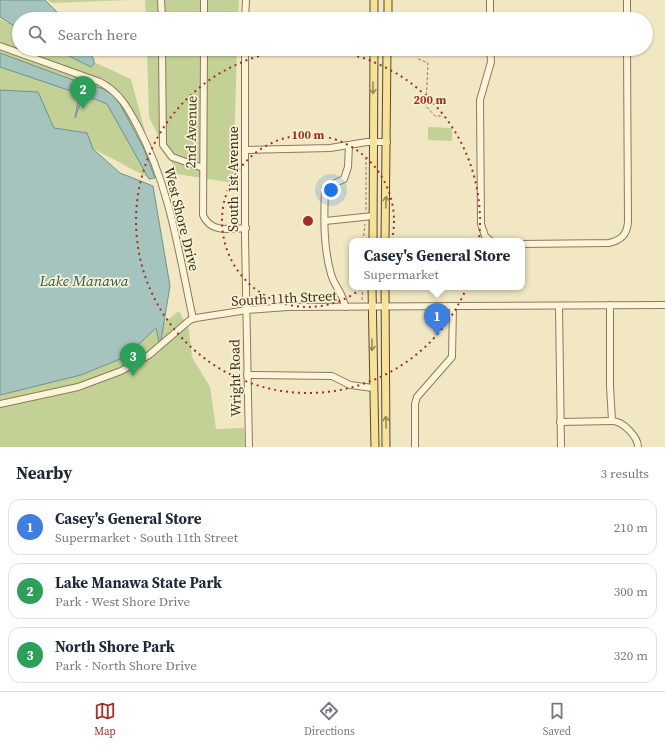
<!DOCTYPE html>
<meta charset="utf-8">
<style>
:root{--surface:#fff;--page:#f6f6f7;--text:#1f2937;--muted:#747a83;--line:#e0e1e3;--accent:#a03024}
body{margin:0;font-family:"Source Serif 4",serif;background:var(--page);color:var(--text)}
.you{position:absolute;left:331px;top:190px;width:14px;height:14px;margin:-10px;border:3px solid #fff;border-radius:50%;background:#1a73e8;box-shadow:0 0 0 6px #1a73e833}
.badge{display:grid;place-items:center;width:26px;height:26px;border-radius:50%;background:var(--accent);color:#fff;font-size:13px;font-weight:700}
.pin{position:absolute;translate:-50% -33px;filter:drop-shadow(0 1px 2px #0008)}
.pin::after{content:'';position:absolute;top:21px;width:14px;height:12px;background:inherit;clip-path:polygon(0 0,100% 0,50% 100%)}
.popup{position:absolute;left:349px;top:238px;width:176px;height:52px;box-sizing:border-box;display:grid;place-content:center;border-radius:8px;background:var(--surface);filter:drop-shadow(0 1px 3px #0005);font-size:13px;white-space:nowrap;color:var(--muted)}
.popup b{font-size:15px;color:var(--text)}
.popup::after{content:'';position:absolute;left:50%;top:100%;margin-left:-8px;border:8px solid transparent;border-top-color:var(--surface)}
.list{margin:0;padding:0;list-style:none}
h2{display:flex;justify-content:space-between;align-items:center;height:52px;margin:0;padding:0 16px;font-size:17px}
h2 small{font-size:13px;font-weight:400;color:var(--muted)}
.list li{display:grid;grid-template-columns:26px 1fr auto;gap:12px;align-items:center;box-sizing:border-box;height:56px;margin:0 8px 8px;padding:0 8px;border:1px solid var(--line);border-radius:12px}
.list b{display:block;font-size:15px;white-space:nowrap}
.list p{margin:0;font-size:13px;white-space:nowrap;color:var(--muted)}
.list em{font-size:13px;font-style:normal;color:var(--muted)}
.icon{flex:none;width:22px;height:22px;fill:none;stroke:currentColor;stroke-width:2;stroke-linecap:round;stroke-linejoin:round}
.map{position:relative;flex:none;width:665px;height:447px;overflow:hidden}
.search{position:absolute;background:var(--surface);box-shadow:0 1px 3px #0004;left:12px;right:12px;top:12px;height:44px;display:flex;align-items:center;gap:10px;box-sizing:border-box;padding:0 14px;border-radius:22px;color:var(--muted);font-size:15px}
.sheet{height:244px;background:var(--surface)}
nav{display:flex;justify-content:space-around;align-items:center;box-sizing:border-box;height:56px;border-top:1px solid var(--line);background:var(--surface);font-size:11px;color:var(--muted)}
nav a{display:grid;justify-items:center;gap:2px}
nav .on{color:var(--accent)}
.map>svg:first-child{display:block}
</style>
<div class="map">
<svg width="665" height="447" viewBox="0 0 665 447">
<rect width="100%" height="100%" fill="#f1e8c3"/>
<g fill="#c3d096">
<polygon points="48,0 131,0 52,3"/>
<polygon points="145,0 239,0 238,19 146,19"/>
<polygon points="0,19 19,28 19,49 65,49 131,79 157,176 149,178 54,128 0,90"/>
<polygon points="147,49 237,49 233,183 177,174 149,117"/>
<polygon points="428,127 452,128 452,141 428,140"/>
<polygon points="179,311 189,330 192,357 210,387 216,429 244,428 245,447 0,447 0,395 152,332"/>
</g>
<g fill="#a6c4be" stroke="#6c938d">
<polygon points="0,0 45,0 64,19 19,19 19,29 0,17"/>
<polygon points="55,49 88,49 94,60 94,64 91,67"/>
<polygon points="0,53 73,80 104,89 113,95 120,104 143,147 155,178 149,179 107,104 95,99 83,97 75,118 79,96 77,93 0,67"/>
<polygon points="0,90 38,92 54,128 87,133 93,149 120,173 153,186 170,286 160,346 156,328 125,357 81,375 0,395"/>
</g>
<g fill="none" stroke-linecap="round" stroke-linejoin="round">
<defs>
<g id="minor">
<polyline points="161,0 162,19"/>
<polyline points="490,0 490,19"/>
<polyline points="627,0 627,19"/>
<polyline points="204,19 204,0"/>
<polyline points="245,19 246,0"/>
<path d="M0,46L100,82C120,93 128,108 138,127C170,187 179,254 193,319"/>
<polyline points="162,49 163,145 172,157 203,168"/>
<path d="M204,49L203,215C210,233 230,229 246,228"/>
<polyline points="245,49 245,238 249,447"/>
<polyline points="490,49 491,62 480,100 481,224 485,236 491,241"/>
<polyline points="246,150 330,148 367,142 387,142"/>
<polyline points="325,221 373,216"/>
<path d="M522,244L609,243C621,240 627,235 628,222L627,49"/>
<path d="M610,305V386L612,421C623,421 638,437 638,447"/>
<polyline points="559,306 561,447"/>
<path d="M345,307C343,292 335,288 331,274C323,246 324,216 325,188L344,179L348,167L349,145"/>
<polyline points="247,375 332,376 350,385 373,388"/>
<polyline points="0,404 78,387 121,371 149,355 190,320 196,318 247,310 288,307 665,305"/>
<polyline points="560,422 612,421"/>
<polyline points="415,447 415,404 417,397 452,357 453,306"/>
</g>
<g id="major">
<polyline points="374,19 374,0"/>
<polyline points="388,19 388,0"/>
<polyline points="373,241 374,49"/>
<polyline points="385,241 387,49"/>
<polyline points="372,287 375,447"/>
<polyline points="385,287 386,447"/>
</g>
</defs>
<use href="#minor" stroke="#8d7a59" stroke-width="8"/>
<use href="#major" stroke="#5a472d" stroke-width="9"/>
<g stroke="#8d7a59" stroke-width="1" stroke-dasharray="3 2" stroke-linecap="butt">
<polyline points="418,59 428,63 426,106 435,116 443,116"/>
<polyline points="366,210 366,156"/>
<polyline points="363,241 365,224"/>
<polyline points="362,300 363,287"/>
</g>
<use href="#minor" stroke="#fbf4d8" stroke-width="6"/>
<use href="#major" stroke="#f6e399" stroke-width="7"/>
</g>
<defs><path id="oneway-shaft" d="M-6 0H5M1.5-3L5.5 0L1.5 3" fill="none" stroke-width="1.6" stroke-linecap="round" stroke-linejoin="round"/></defs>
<g stroke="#99895c">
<use href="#oneway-shaft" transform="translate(373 88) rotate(90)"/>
<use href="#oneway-shaft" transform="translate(386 202) rotate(-89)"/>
<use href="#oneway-shaft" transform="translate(372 345) rotate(90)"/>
<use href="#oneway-shaft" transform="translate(386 422) rotate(-92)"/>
</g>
<g fill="none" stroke="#a03024" stroke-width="2" stroke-dasharray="2 4">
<circle cx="308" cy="221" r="86"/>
<path d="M310 49A172 172 0 1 1 306 49"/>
</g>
<g text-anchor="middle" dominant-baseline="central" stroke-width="3.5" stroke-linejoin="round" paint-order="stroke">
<g font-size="14" fill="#3c2f1e" stroke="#f8f1d4">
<text transform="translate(191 132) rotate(-89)">2nd Avenue</text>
<text transform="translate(233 179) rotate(-90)">South 1st Avenue</text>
<text transform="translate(182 219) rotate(76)">West Shore Drive</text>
<text transform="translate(284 298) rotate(-3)">South 11th Street</text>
<text transform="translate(235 378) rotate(-91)">Wright Road</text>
</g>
<g font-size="15" font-style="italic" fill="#2c5b5d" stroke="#f8f1d4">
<text x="84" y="280">Lake Manawa</text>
</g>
</g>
<circle cx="308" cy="221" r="6" fill="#a03024" stroke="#f8f1d4" stroke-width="2"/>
<g font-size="12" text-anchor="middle" font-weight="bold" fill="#a03024" stroke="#f8f1d4" stroke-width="3.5" stroke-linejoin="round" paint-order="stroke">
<text x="430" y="104">200 m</text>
<text x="308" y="139">100 m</text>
</g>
</svg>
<div class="you"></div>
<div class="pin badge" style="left:437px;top:336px;background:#3f7fe0">1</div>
<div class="popup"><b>Casey's General Store</b>Supermarket</div>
<div class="pin badge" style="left:83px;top:109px;background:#2e9e5b">2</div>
<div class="pin badge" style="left:133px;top:376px;background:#2e9e5b">3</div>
<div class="search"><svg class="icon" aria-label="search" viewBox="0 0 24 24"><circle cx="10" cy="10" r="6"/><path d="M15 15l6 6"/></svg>Search here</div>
</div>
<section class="sheet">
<h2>Nearby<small>3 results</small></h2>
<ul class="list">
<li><span class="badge" style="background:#3f7fe0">1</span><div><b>Casey's General Store</b><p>Supermarket · South 11th Street</p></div><em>210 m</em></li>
<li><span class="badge" style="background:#2e9e5b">2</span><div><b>Lake Manawa State Park</b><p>Park · West Shore Drive</p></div><em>300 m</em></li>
<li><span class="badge" style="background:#2e9e5b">3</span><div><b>North Shore Park</b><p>Park · North Shore Drive</p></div><em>320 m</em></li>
</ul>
</section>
<nav>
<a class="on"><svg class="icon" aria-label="map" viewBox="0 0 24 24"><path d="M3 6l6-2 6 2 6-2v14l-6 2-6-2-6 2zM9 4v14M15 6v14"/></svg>Map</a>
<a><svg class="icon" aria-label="directions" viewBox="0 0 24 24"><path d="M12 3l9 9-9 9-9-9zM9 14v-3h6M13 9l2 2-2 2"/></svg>Directions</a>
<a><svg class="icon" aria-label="saved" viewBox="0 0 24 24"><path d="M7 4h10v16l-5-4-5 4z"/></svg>Saved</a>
</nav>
